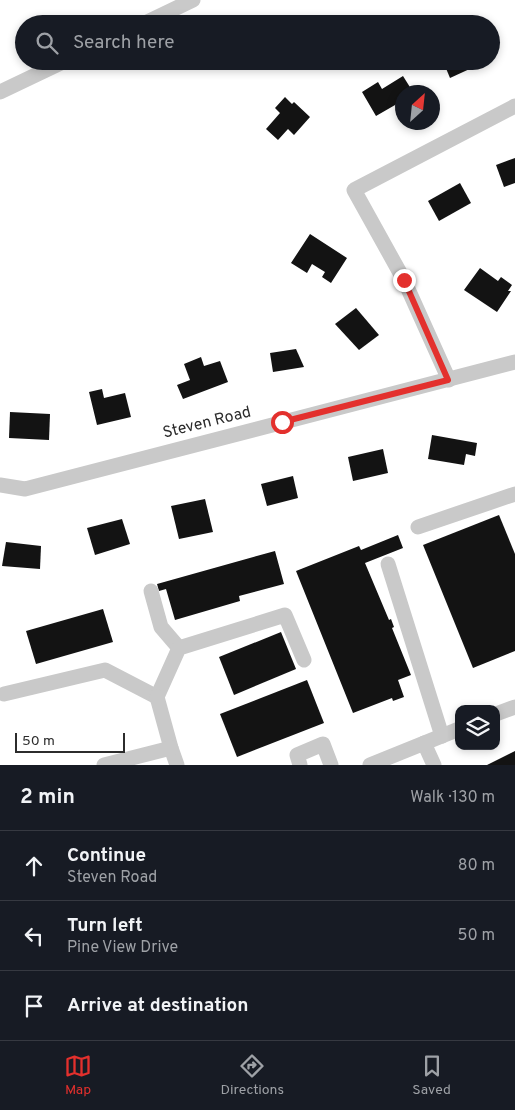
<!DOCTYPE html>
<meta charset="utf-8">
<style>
:root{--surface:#171b24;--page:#20242c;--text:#f1f3f6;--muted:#9ea1a6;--line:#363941;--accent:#e3302d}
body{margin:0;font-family:Overpass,sans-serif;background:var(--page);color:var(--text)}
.controls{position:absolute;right:15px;bottom:15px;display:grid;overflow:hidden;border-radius:10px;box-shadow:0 2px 8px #0003}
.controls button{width:45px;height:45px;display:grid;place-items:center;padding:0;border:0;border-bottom:1px solid var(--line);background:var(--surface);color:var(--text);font:25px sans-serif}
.compass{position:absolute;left:395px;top:85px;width:45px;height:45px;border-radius:50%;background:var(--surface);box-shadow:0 2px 8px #0003;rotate:27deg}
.scale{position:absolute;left:15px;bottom:12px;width:110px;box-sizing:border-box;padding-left:5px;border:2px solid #2c2c2c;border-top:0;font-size:14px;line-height:18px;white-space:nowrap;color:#2c2c2c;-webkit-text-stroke:4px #fff;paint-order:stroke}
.stop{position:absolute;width:15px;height:15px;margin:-11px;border:4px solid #e3302d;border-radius:50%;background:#fff}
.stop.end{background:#e3302d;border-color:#fff;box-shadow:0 1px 5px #0008}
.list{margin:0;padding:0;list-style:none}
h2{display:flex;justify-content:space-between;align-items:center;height:65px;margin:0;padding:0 20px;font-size:21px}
h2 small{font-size:16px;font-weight:400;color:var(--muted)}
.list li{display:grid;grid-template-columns:32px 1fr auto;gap:15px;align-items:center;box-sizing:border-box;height:70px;padding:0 20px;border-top:1px solid var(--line)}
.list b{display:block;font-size:19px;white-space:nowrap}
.list p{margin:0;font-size:16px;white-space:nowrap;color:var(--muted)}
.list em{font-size:16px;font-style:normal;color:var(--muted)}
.icon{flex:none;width:28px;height:28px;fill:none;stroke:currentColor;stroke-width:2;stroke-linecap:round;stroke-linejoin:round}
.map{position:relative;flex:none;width:515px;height:765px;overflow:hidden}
.search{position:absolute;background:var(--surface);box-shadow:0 2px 8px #0003;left:15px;right:15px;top:15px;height:55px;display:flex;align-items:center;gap:12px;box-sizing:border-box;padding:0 18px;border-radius:28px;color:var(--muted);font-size:19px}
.sheet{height:275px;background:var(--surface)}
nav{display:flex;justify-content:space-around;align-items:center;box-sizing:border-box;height:70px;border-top:1px solid var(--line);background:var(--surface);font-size:14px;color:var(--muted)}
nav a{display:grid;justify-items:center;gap:2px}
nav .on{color:var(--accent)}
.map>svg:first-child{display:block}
</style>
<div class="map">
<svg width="515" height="765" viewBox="0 0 515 765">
<rect width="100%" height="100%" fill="#fff"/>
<g fill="#131313">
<polygon points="443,61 487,61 450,78"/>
<polygon points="403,76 413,92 402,92 402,101 376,116 362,92 378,82 382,89"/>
<polygon points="285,97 292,104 294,102 310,117 294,135 288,129 278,140 266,129 280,113 275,108"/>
<polygon points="515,158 515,183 504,187 496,165"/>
<polygon points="460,183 471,203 439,221 428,201"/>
<polygon points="310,234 347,258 331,283 322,277 325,272 312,264 307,273 291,263"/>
<polygon points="480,268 498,281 501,277 512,285 508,291 511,291 497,312 464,290"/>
<polygon points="356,308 379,335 359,350 335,324"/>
<polygon points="296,349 304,367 273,372 270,353"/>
<polygon points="201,357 204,366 220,361 228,382 183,399 177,385 190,380 184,364"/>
<polygon points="102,389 104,398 125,393 131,417 97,425 89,392"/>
<polygon points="10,412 50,414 49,440 9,438"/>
<polygon points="432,435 477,443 475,456 466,454 464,465 428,459"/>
<polygon points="383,449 388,473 353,481 348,457"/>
<polygon points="293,476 298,498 267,506 261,484"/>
<polygon points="205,499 213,532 179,539 171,506"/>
<polygon points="499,515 515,554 515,651 473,668 423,545"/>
<polygon points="122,519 130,544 95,555 87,528"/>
<polygon points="398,535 403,548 365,563 389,620 391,619 394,627 392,628 411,675 398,680 404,697 393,701 392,698 353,713 296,571 359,546 361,550"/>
<polygon points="6,542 41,546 40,569 2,566"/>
<polygon points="275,551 284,584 239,596 240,601 175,620 166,589 159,591 157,584"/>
<polygon points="103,609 113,642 36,664 26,631"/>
<polygon points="281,632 296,669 234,695 219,657"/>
<polygon points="307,680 324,723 237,757 220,714"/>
<polygon points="515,751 515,765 487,765"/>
</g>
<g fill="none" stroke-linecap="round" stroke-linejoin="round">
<g stroke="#c9c9c9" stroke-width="15">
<polyline points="143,24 193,0"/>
<polyline points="0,92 65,61"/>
<polyline points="449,380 404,280 354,190 515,106"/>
<polyline points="0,485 25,489 515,362"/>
<polyline points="418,527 515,494"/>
<polyline points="388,564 442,736"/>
<polyline points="151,591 161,627 179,648"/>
<polyline points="4,694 105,670 157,697"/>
<polyline points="157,697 179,648 285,615 304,660"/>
<polyline points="157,697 171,748 177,765"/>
<polyline points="496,714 515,707"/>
<polyline points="424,743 434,765"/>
<polyline points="104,765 171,748"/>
<polyline points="300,765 297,755 323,744 331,765"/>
<polyline points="370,765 459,729"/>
</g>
</g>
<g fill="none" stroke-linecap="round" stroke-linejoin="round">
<polyline stroke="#e3302d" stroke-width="6" points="282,422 448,380 404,280"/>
</g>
<g text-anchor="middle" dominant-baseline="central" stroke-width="5" stroke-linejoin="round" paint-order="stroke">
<g font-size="16" fill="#2c2c2c" stroke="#fff">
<text transform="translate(207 423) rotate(-14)">Steven Road</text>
</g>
</g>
</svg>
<div class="controls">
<button><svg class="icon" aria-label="layers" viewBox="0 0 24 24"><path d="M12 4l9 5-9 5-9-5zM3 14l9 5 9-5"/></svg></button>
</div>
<svg class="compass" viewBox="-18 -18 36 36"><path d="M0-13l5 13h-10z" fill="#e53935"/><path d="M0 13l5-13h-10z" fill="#9ea1a6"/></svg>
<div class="scale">50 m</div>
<div class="stop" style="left:282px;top:422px"></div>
<div class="stop end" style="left:404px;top:280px"></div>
<div class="search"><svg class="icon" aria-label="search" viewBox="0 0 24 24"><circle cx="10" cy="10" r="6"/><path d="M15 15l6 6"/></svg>Search here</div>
</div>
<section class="sheet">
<h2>2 min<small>Walk · 130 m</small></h2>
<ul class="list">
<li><svg class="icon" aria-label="ahead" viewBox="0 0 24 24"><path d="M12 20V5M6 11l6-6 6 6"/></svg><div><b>Continue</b><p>Steven Road</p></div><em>80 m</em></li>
<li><svg class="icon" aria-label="left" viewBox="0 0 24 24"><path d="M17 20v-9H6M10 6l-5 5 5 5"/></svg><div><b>Turn left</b><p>Pine View Drive</p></div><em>50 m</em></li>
<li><svg class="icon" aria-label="arrive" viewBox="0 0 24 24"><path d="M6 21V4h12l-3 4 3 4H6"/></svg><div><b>Arrive at destination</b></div></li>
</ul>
</section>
<nav>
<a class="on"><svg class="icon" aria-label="map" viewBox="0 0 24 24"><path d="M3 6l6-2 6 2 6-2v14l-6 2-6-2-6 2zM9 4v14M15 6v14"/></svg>Map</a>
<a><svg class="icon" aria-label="directions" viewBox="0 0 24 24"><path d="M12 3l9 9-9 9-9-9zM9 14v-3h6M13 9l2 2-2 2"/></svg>Directions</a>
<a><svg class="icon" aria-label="saved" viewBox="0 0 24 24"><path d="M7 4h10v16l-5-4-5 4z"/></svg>Saved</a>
</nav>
